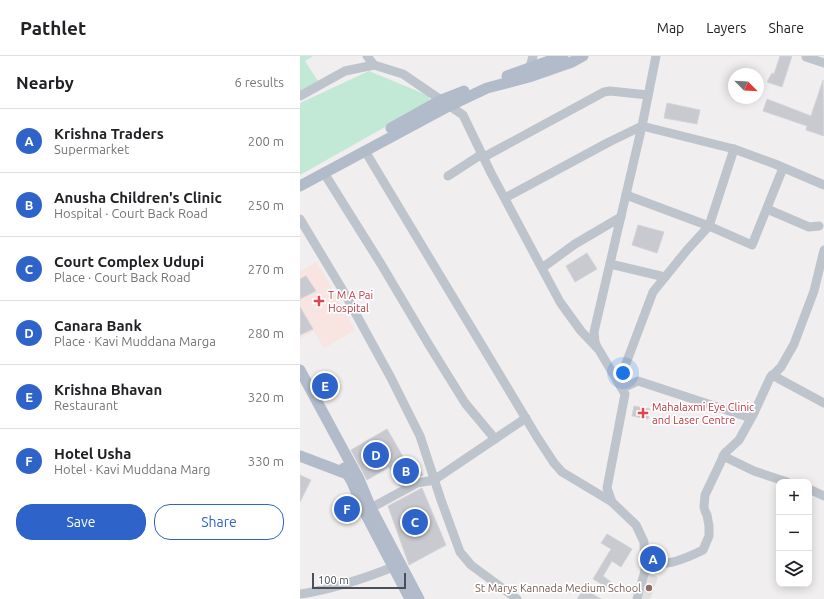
<!DOCTYPE html>
<meta charset="utf-8">
<style>
:root{--surface:#fff;--page:#f2f2f2;--text:#202124;--muted:#757577;--line:#e0e0e0;--accent:#2e63ca}
body{margin:0;font-family:Ubuntu,sans-serif;background:var(--page);color:var(--text)}
.controls{position:absolute;right:12px;bottom:12px;display:grid;overflow:hidden;border-radius:8px;box-shadow:0 2px 10px #0003}
.controls button{width:36px;height:36px;display:grid;place-items:center;padding:0;border:0;border-bottom:1px solid var(--line);background:var(--surface);color:var(--text);font:20px sans-serif}
.compass{position:absolute;left:428px;top:12px;width:36px;height:36px;border-radius:50%;background:var(--surface);box-shadow:0 2px 10px #0003;rotate:114deg}
.scale{position:absolute;left:12px;bottom:10px;width:94px;box-sizing:border-box;padding-left:4px;border:2px solid #485059;border-top:0;font-size:11px;line-height:14px;white-space:nowrap;color:#485059;-webkit-text-stroke:3px #fff;paint-order:stroke}
.you{position:absolute;left:323px;top:317px;width:14px;height:14px;margin:-10px;border:3px solid #fff;border-radius:50%;background:#1a73e8;box-shadow:0 0 0 6px #1a73e833}
.badge{display:grid;place-items:center;width:26px;height:26px;border-radius:50%;background:var(--accent);color:#fff;font-size:13px;font-weight:700}
.pin{position:absolute;translate:-50% -50%;border:2px solid #fff;box-shadow:0 1px 4px #0006}
.list{margin:0;padding:0;list-style:none}
h2{display:flex;justify-content:space-between;align-items:center;height:52px;margin:0;padding:0 16px;font-size:17px}
h2 small{font-size:13px;font-weight:400;color:var(--muted)}
.list li{display:grid;grid-template-columns:26px 1fr auto;gap:12px;align-items:center;box-sizing:border-box;height:64px;padding:0 16px;border-top:1px solid var(--line)}
.list b{display:block;font-size:15px;white-space:nowrap}
.list p{margin:0;font-size:13px;white-space:nowrap;color:var(--muted)}
.list em{font-size:13px;font-style:normal;color:var(--muted)}
.actions{display:flex;gap:8px;padding:12px 16px}
.actions a{flex:1;padding:9px 0;border:1px solid var(--accent);border-radius:16px;text-align:center;font-size:14px;color:var(--accent)}
.actions .main{background:var(--accent);color:#fff}
.icon{flex:none;width:22px;height:22px;fill:none;stroke:currentColor;stroke-width:2;stroke-linecap:round;stroke-linejoin:round}
.map{position:relative;flex:none;width:524px;height:543px;overflow:hidden}
header{display:flex;align-items:center;gap:24px;box-sizing:border-box;height:56px;padding:0 20px;background:var(--surface);border-bottom:1px solid var(--line)}
header strong{font-size:19px}
nav{display:flex;gap:22px;margin-inline-start:auto;font-size:14px}
main{display:flex}
aside{flex:1;background:var(--surface)}
.map>svg:first-child{display:block}
</style>
<header>
<strong>Pathlet</strong>
<nav><a>Map</a><a>Layers</a><a>Share</a></nav>
</header>
<main>
<aside>
<h2>Nearby<small>6 results</small></h2>
<ul class="list">
<li><span class="badge">A</span><div><b>Krishna Traders</b><p>Supermarket</p></div><em>200 m</em></li>
<li><span class="badge">B</span><div><b>Anusha Children's Clinic</b><p>Hospital · Court Back Road</p></div><em>250 m</em></li>
<li><span class="badge">C</span><div><b>Court Complex Udupi</b><p>Place · Court Back Road</p></div><em>270 m</em></li>
<li><span class="badge">D</span><div><b>Canara Bank</b><p>Place · Kavi Muddana Marga</p></div><em>280 m</em></li>
<li><span class="badge">E</span><div><b>Krishna Bhavan</b><p>Restaurant</p></div><em>320 m</em></li>
<li><span class="badge">F</span><div><b>Hotel Usha</b><p>Hotel · Kavi Muddana Marg</p></div><em>330 m</em></li>
</ul>
<div class="actions"><a class="main">Save</a><a>Share</a></div>
</aside>
<div class="map">
<svg width="524" height="543" viewBox="0 0 524 543">
<rect width="100%" height="100%" fill="#f0eeee"/>
<polygon fill="#e1e0df" points="349,518 358,521 350,543 342,543"/>
<polygon fill="#f8e5e1" points="17,206 55,274 24,292 14,275 0,283 0,215"/>
<g fill="#c1e9d5">
<polygon points="0,0 13,0 5,5 18,25 0,36"/>
<polygon points="69,15 127,39 131,45 0,119 0,47"/>
</g>
<g fill="#c9cad0" stroke="#d3d4d9">
<polygon points="480,0 492,0 482,31 467,26 472,17 474,18"/>
<polygon points="523,24 524,80 506,74 507,70 463,55 467,43 511,60"/>
<polygon points="367,47 400,54 397,68 364,62"/>
<polygon points="338,169 364,176 357,197 332,189"/>
<polygon points="287,197 297,213 275,226 266,210"/>
<polygon points="6,220 16,235 0,243 0,223"/>
<polygon points="0,251 13,273 0,279"/>
<polygon points="334,350 350,353 348,363 332,360"/>
<polygon points="87,373 106,406 113,402 123,419 114,422 100,430 89,411 67,424 51,394"/>
<polygon points="0,419 11,424 0,446"/>
<polygon points="122,432 146,489 109,509 88,450"/>
<polygon points="307,478 332,493 321,511 312,505 303,520 311,526 308,532 293,523 311,493 301,487"/>
<polygon points="284,533 301,543 277,543"/>
</g>
<g fill="none" stroke-linecap="round" stroke-linejoin="round">
<g stroke="#bec4cb" stroke-width="9">
<polyline points="67,0 74,9"/>
<polyline points="506,1 524,7"/>
<polyline points="230,11 233,0"/>
<polyline points="0,40 45,15 74,9 103,18 163,59 191,117 260,246 281,275 299,294 325,338 307,432 312,446 336,469 344,486 345,515 337,543"/>
<polyline points="65,95 237,381 254,407 262,416 312,446"/>
<polyline points="184,101 304,36 310,35 348,39"/>
<polyline points="24,117 81,208 129,289 165,347 195,383"/>
<polyline points="148,120 182,98"/>
<polyline points="326,139 409,170 452,189 483,112"/>
<polyline points="205,142 309,86 342,70 434,93 475,108 524,129"/>
<polyline points="467,153 509,171 519,170"/>
<polyline points="0,163 45,238 91,322 120,380 141,444 160,496 171,509 217,543"/>
<polyline points="310,208 365,221"/>
<polyline points="242,212 275,188 321,161"/>
<polyline points="297,291 295,286 294,276 342,70 356,0"/>
<polyline points="472,319 524,347"/>
<polyline points="319,326 353,236 387,194 409,170 434,93"/>
<polyline points="323,332 338,325 451,362"/>
<polyline points="423,400 454,415 487,426"/>
<polyline points="509,433 524,440"/>
<polyline points="71,452 117,427 134,424 226,362"/>
<path d="M345,515C356,507 361,508 373,506C384,503 393,499 403,494L409,480V470L407,459L405,455L404,451L405,439L425,397L439,384L454,357L470,322L481,311L494,288L514,235L524,194"/>
<path d="M1,538C33,533 63,523 93,511"/>
</g>
<g stroke="#b1bbca" stroke-width="11">
<polyline points="207,20 263,0"/>
<polyline points="91,72 141,44 164,35"/>
<polyline points="0,130 149,50 187,32 229,21 272,6 283,0"/>
<polyline points="0,314 59,423 71,452 119,543"/>
<polyline points="0,400 50,419"/>
<polyline points="44,412 52,426 64,455 110,543"/>
</g>
</g>
<g fill="#e0444e" stroke="#fff" stroke-width="1.5">
<path d="M17 239h4v4h4v4h-4v4h-4v-4h-4v-4h4z"/>
<path d="M341 351h4v4h4v4h-4v4h-4v-4h-4v-4h4z"/>
</g>
<circle fill="#8d6e63" stroke="#fff" stroke-width="1.5" cx="349" cy="532" r="4"/>
<g text-anchor="middle" dominant-baseline="central" stroke-width="3.5" stroke-linejoin="round" paint-order="stroke">
<g font-size="11" fill="#be3a42" stroke="#fff" text-anchor="start">
<text x="28" y="239">T M A Pai<tspan x="28" dy="13">Hospital</tspan></text>
<text x="352" y="351">Mahalaxmi Eye Clinic<tspan x="352" dy="13">and Laser Centre</tspan></text>
</g>
<g font-size="11" fill="#785e54" stroke="#fff" text-anchor="end">
<text x="341" y="532">St Marys Kannada Medium School</text>
</g>
</g>
</svg>
<div class="controls">
<button>+</button>
<button>−</button>
<button><svg class="icon" aria-label="layers" viewBox="0 0 24 24"><path d="M12 4l9 5-9 5-9-5zM3 14l9 5 9-5"/></svg></button>
</div>
<svg class="compass" viewBox="-18 -18 36 36"><path d="M0-13l5 13h-10z" fill="#e53935"/><path d="M0 13l5-13h-10z" fill="#757577"/></svg>
<div class="scale">100 m</div>
<div class="you"></div>
<div class="pin badge" style="left:353px;top:503px">A</div>
<div class="pin badge" style="left:106px;top:415px">B</div>
<div class="pin badge" style="left:115px;top:466px">C</div>
<div class="pin badge" style="left:76px;top:399px">D</div>
<div class="pin badge" style="left:25px;top:330px">E</div>
<div class="pin badge" style="left:47px;top:453px">F</div>
</div>
</main>
